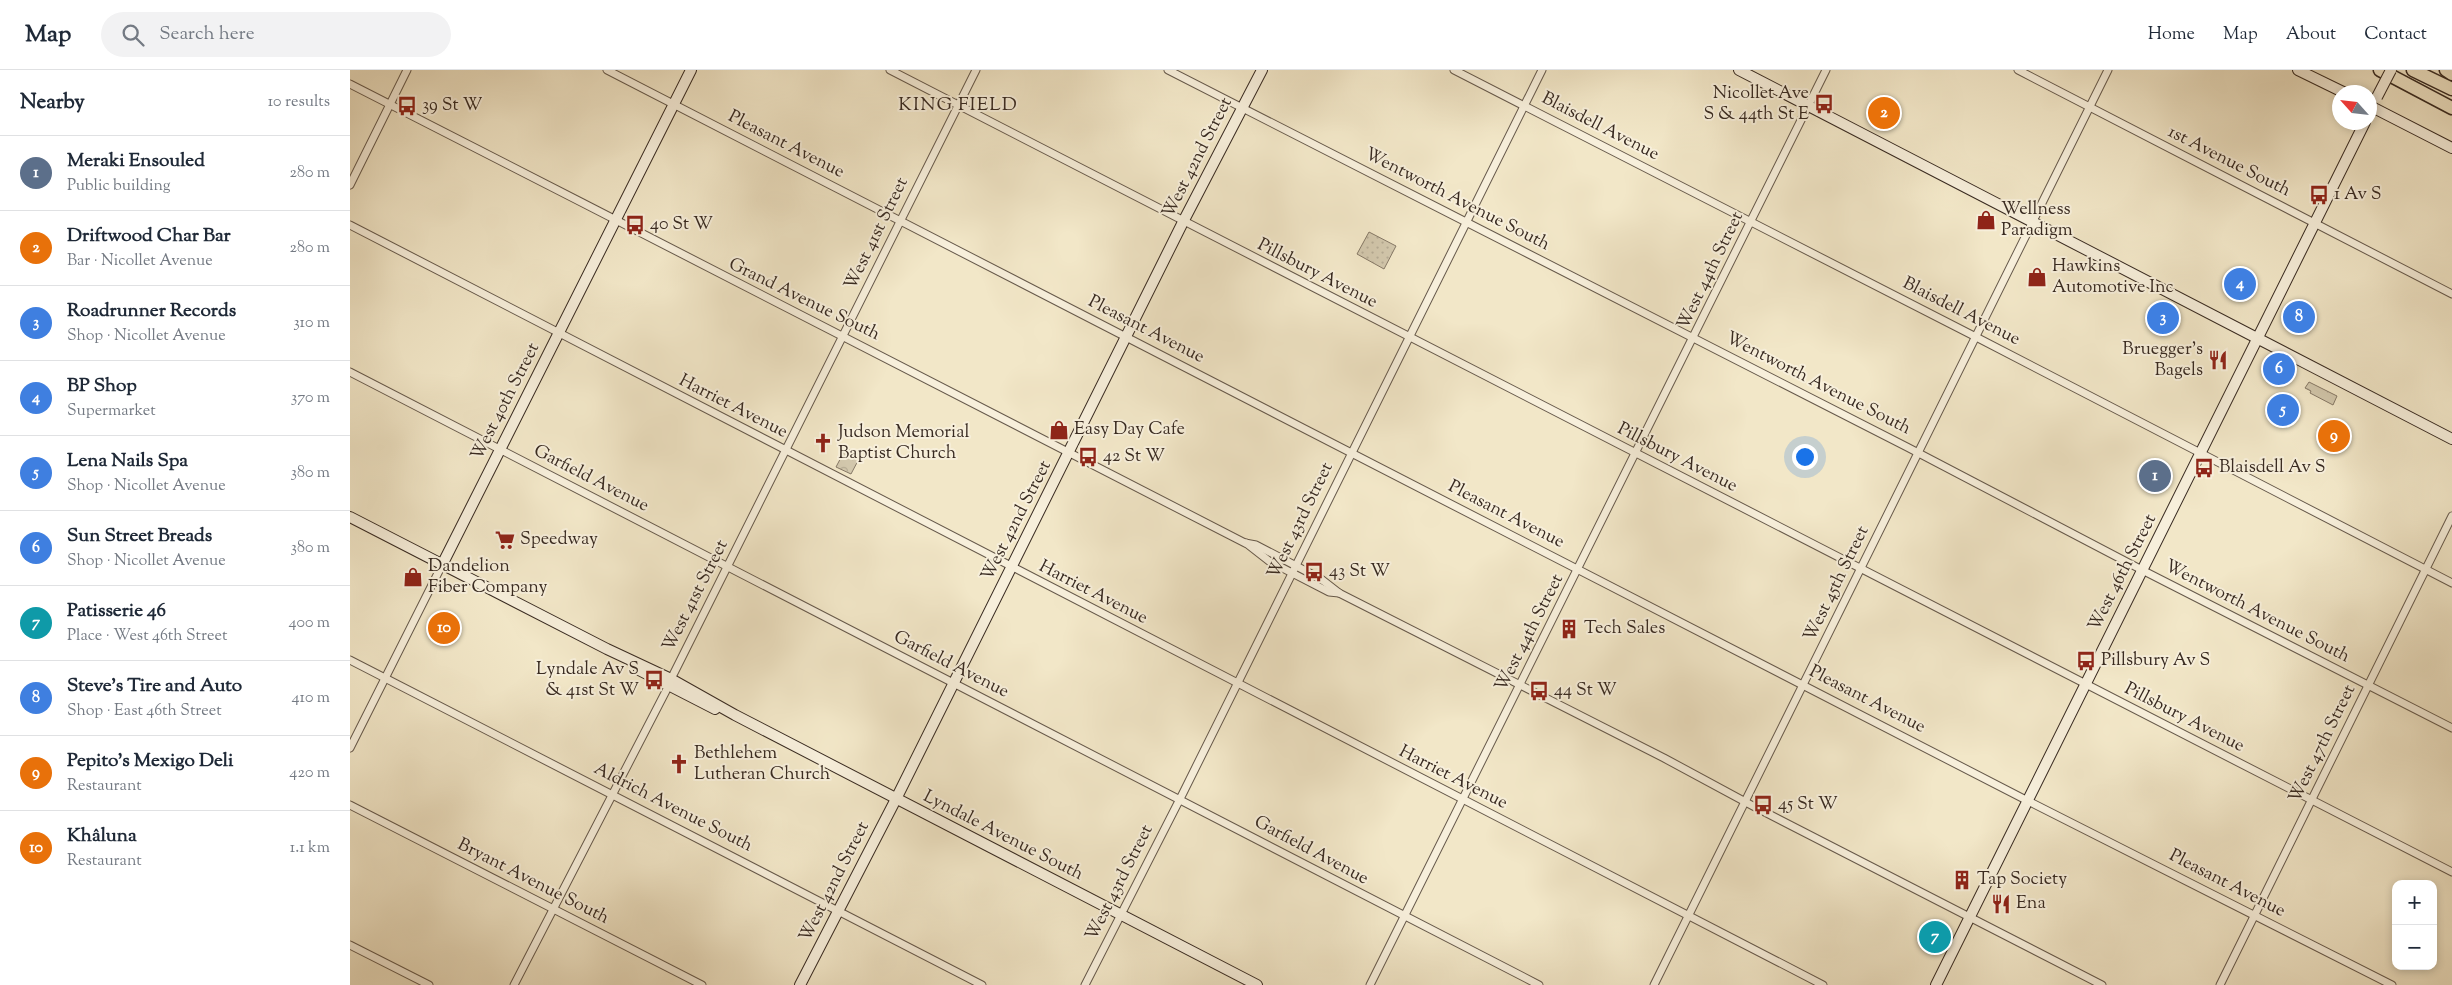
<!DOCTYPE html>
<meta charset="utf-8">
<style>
:root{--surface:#fff;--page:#f2f2f3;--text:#1f2937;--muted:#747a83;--line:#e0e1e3;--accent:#1a73e8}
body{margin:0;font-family:"Sorts Mill Goudy",serif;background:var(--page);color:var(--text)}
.controls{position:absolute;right:15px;bottom:15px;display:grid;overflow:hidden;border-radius:10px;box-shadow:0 2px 8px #0003}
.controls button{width:45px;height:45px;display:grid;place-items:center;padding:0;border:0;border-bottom:1px solid var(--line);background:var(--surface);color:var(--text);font:25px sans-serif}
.compass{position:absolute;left:1982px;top:15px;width:45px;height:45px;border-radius:50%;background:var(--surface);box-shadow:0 2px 8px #0003;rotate:297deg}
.you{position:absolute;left:1454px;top:386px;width:18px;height:18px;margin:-12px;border:4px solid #fff;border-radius:50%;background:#1a73e8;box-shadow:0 0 0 8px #1a73e833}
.badge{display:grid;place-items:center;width:32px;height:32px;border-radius:50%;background:var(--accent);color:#fff;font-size:16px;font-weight:700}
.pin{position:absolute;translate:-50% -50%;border:2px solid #fff;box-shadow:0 1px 5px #0006}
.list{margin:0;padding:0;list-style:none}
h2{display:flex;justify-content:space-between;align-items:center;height:65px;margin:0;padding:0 20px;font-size:21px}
h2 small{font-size:16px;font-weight:400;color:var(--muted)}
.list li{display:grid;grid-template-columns:32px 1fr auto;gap:15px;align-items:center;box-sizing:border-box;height:75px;padding:0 20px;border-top:1px solid var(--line)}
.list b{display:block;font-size:19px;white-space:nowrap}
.list p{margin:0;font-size:16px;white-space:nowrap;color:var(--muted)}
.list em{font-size:16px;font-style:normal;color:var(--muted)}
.icon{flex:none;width:28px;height:28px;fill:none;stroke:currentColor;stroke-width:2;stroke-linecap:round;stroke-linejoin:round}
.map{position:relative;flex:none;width:2102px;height:915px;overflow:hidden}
header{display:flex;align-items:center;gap:30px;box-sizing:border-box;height:70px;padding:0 25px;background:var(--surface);border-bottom:1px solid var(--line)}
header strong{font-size:24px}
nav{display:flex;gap:28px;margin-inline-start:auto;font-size:18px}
.search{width:350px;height:45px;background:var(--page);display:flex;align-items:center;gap:12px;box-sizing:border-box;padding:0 18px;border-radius:28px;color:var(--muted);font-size:19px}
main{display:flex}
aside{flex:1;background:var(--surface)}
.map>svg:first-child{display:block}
</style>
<header>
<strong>Map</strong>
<div class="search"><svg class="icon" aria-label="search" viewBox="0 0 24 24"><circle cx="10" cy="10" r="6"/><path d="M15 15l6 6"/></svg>Search here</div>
<nav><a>Home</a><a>Map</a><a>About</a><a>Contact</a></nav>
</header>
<main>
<aside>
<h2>Nearby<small>10 results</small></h2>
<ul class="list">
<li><span class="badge" style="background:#5c6f8a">1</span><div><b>Meraki Ensouled</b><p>Public building</p></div><em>280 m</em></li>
<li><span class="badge" style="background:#e8710a">2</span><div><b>Driftwood Char Bar</b><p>Bar · Nicollet Avenue</p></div><em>280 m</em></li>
<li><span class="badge" style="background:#3f7fe0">3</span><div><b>Roadrunner Records</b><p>Shop · Nicollet Avenue</p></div><em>310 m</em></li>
<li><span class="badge" style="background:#3f7fe0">4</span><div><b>BP Shop</b><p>Supermarket</p></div><em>370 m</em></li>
<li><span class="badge" style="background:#3f7fe0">5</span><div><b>Lena Nails Spa</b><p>Shop · Nicollet Avenue</p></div><em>380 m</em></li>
<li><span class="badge" style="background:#3f7fe0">6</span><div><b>Sun Street Breads</b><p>Shop · Nicollet Avenue</p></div><em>380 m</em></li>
<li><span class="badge" style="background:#0f9aa8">7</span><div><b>Patisserie 46</b><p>Place · West 46th Street</p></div><em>400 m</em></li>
<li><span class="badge" style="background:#3f7fe0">8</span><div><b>Steve's Tire and Auto</b><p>Shop · East 46th Street</p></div><em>410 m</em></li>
<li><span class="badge" style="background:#e8710a">9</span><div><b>Pepito's Mexigo Deli</b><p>Restaurant</p></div><em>420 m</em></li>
<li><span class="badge" style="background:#e8710a">10</span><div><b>Khâluna</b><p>Restaurant</p></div><em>1.1 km</em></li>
</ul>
</aside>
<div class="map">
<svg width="2102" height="915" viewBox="0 0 2102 915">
<defs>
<pattern id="grass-dots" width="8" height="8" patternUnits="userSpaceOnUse" patternTransform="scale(1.25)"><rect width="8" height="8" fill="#d2c7ac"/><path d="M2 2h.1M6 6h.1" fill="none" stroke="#b5ab94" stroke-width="1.8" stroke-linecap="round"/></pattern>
<pattern id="park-crowns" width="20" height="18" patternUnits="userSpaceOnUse" patternTransform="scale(1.25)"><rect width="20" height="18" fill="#d2c7ac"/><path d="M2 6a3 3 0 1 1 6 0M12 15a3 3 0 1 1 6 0" fill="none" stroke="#b5ab94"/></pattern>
</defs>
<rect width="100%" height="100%" fill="#f2e7c8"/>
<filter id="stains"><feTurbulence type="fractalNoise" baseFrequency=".004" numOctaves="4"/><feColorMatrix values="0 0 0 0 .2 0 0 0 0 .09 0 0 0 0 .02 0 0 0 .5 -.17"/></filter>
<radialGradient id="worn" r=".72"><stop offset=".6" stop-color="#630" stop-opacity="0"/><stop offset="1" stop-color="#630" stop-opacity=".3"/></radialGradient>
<polygon fill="url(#grass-dots)" stroke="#857866" points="1019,162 1046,176 1034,199 1007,184"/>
<g fill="url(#park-crowns)" stroke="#857866">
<polygon points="1959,312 1987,326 1983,335 1960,323 1961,321 1955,318"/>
<polygon points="496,378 511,385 501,404 486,397"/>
</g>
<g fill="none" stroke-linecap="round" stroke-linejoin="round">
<defs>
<g id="street">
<polyline points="257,0 1678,731 2042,915"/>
<polyline points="540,0 2102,802"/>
<polyline points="818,0 1557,377 1794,501 2102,658"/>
<polyline points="1104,0 1626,267 2102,513"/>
<polyline points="1668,0 2102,224"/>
<path d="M0,14C299,166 597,321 895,473L906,475L971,509L989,523L1314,688L1403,736L1752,915"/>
<polyline points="0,115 57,0"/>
<polyline points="0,155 1473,915"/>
<polyline points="0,302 1189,915"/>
<polyline points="896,473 919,491 979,522 989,523"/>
<polyline points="0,590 632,915"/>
<polyline points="321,609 626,0"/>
<polyline points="0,678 92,495"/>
<polyline points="0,735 352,915"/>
<polyline points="0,875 79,915"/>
<polyline points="164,915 318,617"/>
<polyline points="735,915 833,723 1192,0"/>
<polyline points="1020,915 1476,0"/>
<polyline points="1304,915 1758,0"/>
<polyline points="1870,915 2102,446"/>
</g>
<g id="secondary">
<polyline points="1389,0 2102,369"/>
<polyline points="1948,0 1993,22"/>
<polyline points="2020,36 2102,78"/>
<polyline points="0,447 257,579 321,609 385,645 907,915"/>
<polyline points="92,495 341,0"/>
<polyline points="289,600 365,639"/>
<polyline points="450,915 546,729 833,152 912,0"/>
<polyline points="1586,915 2015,52"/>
</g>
<g id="highway">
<polyline points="2030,0 2102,38"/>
<polyline points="2063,0 2102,19"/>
<polyline points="2096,0 2102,4"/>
</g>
</defs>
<use href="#street" stroke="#66594b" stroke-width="9"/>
<use href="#secondary" stroke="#382a21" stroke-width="12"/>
<use href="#highway" stroke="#382a21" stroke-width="15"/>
<use href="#street" stroke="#f7efdb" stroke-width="7"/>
<use href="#secondary" stroke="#f7efdb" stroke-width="10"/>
<use href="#highway" stroke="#f2e7c8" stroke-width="12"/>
<defs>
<polyline id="secondary-bridge" points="2027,27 2041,0"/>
</defs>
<use href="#secondary-bridge" stroke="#382a21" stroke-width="12" stroke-linecap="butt"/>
<use href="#secondary-bridge" stroke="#f7efdb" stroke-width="10"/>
</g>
<defs>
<symbol id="bus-bare" viewBox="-9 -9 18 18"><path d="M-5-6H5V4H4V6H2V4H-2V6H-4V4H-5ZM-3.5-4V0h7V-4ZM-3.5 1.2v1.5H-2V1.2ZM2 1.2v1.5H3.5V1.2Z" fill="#8f2418" stroke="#f7efdb" stroke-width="2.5" paint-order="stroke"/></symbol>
<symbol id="shop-bare" viewBox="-9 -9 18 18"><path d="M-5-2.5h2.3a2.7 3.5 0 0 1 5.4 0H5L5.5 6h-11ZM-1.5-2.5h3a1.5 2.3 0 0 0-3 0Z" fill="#8f2418" stroke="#f7efdb" stroke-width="2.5" paint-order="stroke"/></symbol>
<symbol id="restaurant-bare" viewBox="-9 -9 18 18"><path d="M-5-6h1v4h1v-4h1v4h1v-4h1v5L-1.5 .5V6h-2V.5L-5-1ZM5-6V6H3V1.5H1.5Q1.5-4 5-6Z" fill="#8f2418" stroke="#f7efdb" stroke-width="2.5" paint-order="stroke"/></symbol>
<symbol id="church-bare" viewBox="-9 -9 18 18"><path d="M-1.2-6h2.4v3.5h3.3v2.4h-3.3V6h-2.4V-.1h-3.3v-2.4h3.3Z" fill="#8f2418" stroke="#f7efdb" stroke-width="2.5" paint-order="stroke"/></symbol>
<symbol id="supermarket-bare" viewBox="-9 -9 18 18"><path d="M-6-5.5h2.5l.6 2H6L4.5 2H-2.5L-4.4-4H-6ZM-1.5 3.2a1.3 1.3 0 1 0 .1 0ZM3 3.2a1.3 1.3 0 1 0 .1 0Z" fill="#8f2418" stroke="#f7efdb" stroke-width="2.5" paint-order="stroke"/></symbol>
<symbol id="building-bare" viewBox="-9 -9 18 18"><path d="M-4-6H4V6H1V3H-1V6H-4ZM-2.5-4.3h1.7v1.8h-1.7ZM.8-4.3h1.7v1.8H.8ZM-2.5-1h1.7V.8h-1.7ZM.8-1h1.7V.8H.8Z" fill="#8f2418" stroke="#f7efdb" stroke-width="2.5" paint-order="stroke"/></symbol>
</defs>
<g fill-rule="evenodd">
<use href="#bus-bare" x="1460" y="20" width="28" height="28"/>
<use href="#bus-bare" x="43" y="22" width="28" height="28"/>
<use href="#bus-bare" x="1955" y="111" width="28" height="28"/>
<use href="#shop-bare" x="1622" y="136" width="28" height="28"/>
<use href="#bus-bare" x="271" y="141" width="28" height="28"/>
<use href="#shop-bare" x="1673" y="193" width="28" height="28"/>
<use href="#restaurant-bare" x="1854" y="276" width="28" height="28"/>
<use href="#shop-bare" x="695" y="346" width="28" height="28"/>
<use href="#church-bare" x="459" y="359" width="28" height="28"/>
<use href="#bus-bare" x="724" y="373" width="28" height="28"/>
<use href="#bus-bare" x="1840" y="384" width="28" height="28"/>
<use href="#supermarket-bare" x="141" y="456" width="28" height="28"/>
<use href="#bus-bare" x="950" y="488" width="28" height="28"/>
<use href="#shop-bare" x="49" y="493" width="28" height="28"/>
<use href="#building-bare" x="1205" y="545" width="28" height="28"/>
<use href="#bus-bare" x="1722" y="577" width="28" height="28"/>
<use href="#bus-bare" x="290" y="596" width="28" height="28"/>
<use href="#bus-bare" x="1175" y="607" width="28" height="28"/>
<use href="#church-bare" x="315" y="680" width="28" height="28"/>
<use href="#bus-bare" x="1399" y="721" width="28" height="28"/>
<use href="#building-bare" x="1598" y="796" width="28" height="28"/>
<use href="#restaurant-bare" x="1637" y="820" width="28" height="28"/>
</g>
<g text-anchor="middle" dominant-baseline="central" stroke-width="4" stroke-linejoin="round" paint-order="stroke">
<g font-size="18" fill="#382a21" stroke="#f7efdb" text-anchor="start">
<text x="1459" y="24" text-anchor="end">Nicollet Ave<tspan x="1459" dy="21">S &amp; 44th St E</tspan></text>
<text x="72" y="36">39 St W</text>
<text x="1984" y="125">1 Av S</text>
<text x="1651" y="140">Wellness<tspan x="1651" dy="21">Paradigm</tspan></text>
<text x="300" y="155">40 St W</text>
<text x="1702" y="197">Hawkins<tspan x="1702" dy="21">Automotive Inc</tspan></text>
<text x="1853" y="280" text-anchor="end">Bruegger's<tspan x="1853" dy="21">Bagels</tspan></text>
<text x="724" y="360">Easy Day Cafe</text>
<text x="488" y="363">Judson Memorial<tspan x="488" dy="21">Baptist Church</tspan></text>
<text x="753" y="387">42 St W</text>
<text x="1869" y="398">Blaisdell Av S</text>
<text x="170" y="470">Speedway</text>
<text x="78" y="497">Dandelion<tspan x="78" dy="21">Fiber Company</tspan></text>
<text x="979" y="502">43 St W</text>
<text x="1234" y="559">Tech Sales</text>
<text x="1751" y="591">Pillsbury Av S</text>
<text x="289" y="600" text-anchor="end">Lyndale Av S<tspan x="289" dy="21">&amp; 41st St W</tspan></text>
<text x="1204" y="621">44 St W</text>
<text x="344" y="684">Bethlehem<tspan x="344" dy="21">Lutheran Church</tspan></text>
<text x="1428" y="735">45 St W</text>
<text x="1627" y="810">Tap Society</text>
<text x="1666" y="834">Ena</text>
</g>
<g font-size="18" fill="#382a21" stroke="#f7efdb">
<text transform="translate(1250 57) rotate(27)">Blaisdell Avenue</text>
<text transform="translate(436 75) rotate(27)">Pleasant Avenue</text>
<text transform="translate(848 88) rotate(-63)">West 42nd Street</text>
<text transform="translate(1879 92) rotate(27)">1st Avenue South</text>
<text transform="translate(1107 130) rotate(27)">Wentworth Avenue South</text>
<text transform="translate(527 164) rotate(-64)">West 41st Street</text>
<text transform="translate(1361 201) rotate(-64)">West 44th Street</text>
<text transform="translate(967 204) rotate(27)">Pillsbury Avenue</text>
<text transform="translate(454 230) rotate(26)">Grand Avenue South</text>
<text transform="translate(1611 242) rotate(27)">Blaisdell Avenue</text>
<text transform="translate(796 260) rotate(27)">Pleasant Avenue</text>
<text transform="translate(1468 314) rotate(27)">Wentworth Avenue South</text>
<text transform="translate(156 332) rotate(-63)">West 40th Street</text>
<text transform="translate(383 337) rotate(27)">Harriet Avenue</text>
<text transform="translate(1327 388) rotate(27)">Pillsbury Avenue</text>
<text transform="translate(241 409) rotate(27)">Garfield Avenue</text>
<text transform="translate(1156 445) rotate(27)">Pleasant Avenue</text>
<text transform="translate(667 451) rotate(-63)">West 42nd Street</text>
<text transform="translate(951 451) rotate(-64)">West 43rd Street</text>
<text transform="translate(1773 503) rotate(-63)">West 46th Street</text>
<text transform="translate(1487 514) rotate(-64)">West 45th Street</text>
<text transform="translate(743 523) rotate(27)">Harriet Avenue</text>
<text transform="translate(346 526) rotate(-63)">West 41st Street</text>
<text transform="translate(1907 542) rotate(27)">Wentworth Avenue South</text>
<text transform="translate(1180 563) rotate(-63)">West 44th Street</text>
<text transform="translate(601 595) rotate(27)">Garfield Avenue</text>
<text transform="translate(1517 630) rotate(27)">Pleasant Avenue</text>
<text transform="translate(1834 648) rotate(27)">Pillsbury Avenue</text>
<text transform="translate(1973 674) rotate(-64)">West 47th Street</text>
<text transform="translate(1103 708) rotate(27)">Harriet Avenue</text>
<text transform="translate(323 738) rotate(27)">Aldrich Avenue South</text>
<text transform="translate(653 766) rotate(27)">Lyndale Avenue South</text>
<text transform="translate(961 781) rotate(28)">Garfield Avenue</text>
<text transform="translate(183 812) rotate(27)">Bryant Avenue South</text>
<text transform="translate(485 812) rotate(-63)">West 42nd Street</text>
<text transform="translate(770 813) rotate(-63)">West 43rd Street</text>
<text transform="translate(1877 814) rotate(27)">Pleasant Avenue</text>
</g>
<g font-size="19" letter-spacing="1" fill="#382a21" stroke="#f7efdb">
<text x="608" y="35">KING FIELD</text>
</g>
</g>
<rect width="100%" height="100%" filter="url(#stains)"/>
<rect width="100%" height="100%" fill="url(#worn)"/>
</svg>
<div class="controls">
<button>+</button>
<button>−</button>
</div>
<svg class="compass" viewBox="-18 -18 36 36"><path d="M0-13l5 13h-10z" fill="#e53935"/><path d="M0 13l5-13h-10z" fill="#747a83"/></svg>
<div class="you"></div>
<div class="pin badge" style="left:1805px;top:406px;background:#5c6f8a">1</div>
<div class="pin badge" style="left:1534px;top:43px;background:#e8710a">2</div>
<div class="pin badge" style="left:1813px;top:248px;background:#3f7fe0">3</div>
<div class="pin badge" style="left:1890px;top:214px;background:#3f7fe0">4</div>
<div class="pin badge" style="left:1933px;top:340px;background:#3f7fe0">5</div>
<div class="pin badge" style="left:1929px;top:299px;background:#3f7fe0">6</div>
<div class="pin badge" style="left:1585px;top:867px;background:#0f9aa8">7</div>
<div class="pin badge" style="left:1949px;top:247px;background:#3f7fe0">8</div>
<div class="pin badge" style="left:1984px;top:366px;background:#e8710a">9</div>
<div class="pin badge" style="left:94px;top:558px;background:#e8710a">10</div>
</div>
</main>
